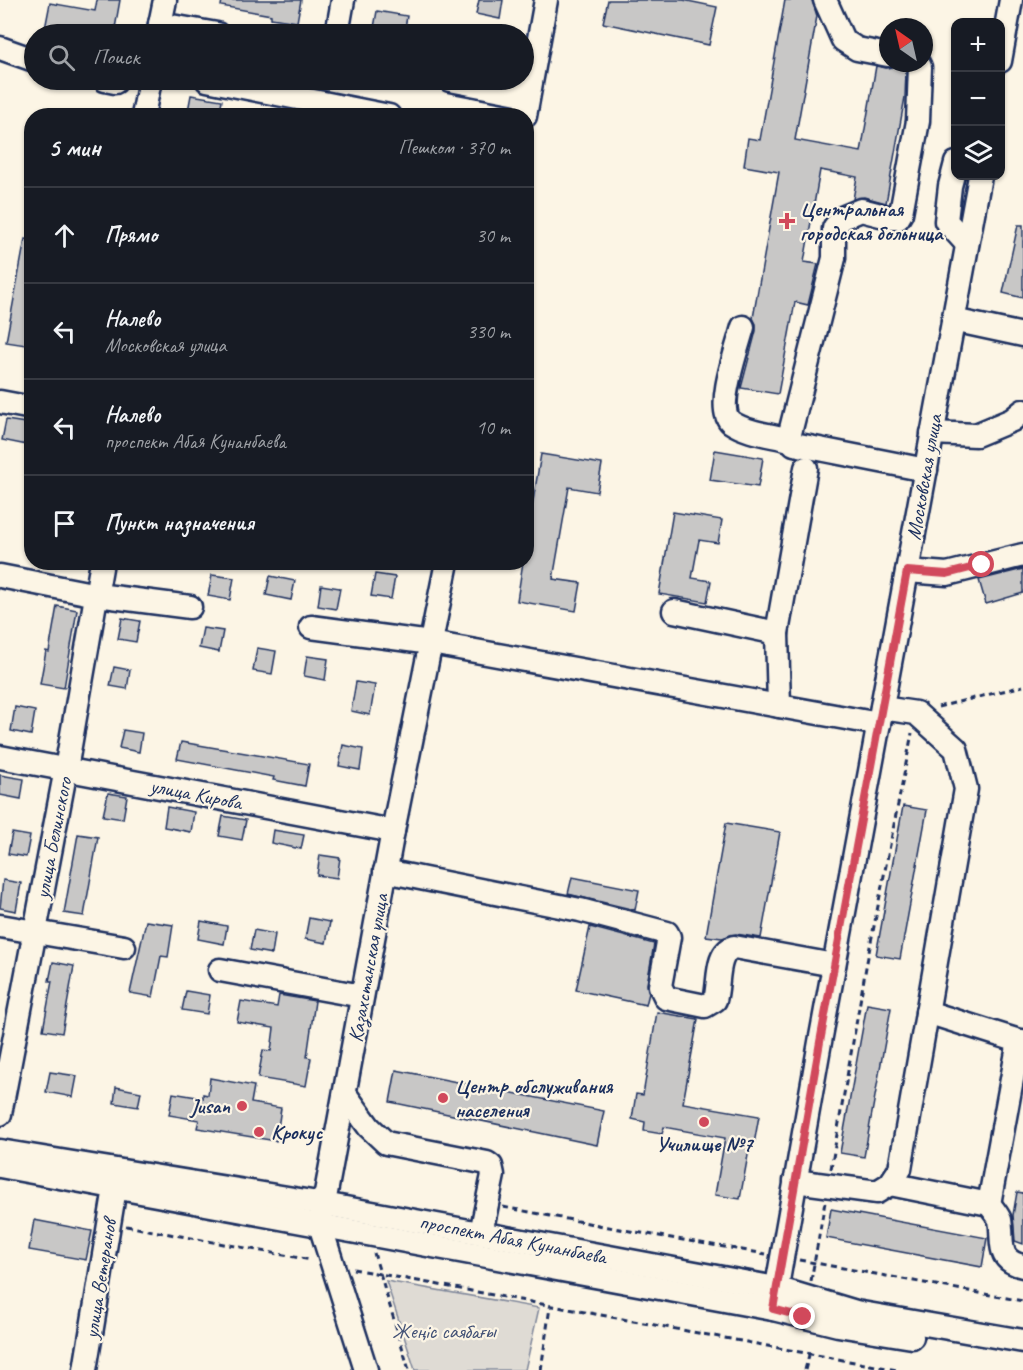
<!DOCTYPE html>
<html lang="ru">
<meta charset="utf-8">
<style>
:root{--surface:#171b24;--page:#20242c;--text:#f1f3f6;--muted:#9ea1a6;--line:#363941}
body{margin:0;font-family:Caveat,sans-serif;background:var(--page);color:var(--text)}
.controls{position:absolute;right:18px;top:18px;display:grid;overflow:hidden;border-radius:12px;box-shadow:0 2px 4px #0004}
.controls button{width:54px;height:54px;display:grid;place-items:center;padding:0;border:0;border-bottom:2px solid var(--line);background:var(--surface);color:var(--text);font:30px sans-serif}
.compass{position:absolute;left:879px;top:18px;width:54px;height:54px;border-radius:50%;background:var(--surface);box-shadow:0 2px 4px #0004;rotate:326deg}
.stop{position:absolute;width:18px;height:18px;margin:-14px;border:4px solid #d1495b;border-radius:50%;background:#fff}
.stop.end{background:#d1495b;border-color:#fff;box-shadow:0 2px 6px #0008}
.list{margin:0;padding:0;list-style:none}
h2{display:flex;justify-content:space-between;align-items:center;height:78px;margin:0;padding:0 24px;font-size:26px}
h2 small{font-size:20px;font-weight:400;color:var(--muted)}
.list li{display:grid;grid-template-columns:39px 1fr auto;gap:18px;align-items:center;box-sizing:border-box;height:96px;padding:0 24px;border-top:2px solid var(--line)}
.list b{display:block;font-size:22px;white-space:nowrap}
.list p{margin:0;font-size:20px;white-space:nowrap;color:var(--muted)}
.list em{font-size:20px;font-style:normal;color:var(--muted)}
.icon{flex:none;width:33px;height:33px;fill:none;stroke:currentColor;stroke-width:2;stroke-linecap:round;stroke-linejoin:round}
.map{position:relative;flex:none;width:1023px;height:1370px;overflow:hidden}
.search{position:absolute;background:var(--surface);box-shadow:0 2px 4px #0004;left:24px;top:24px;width:510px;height:66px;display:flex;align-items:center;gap:15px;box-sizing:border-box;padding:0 21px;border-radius:33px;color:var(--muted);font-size:22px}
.panel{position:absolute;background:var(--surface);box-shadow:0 2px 4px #0004;left:24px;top:108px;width:510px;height:462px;border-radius:24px}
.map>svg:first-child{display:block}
</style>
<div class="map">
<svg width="1023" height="1370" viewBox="0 0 1023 1370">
<rect width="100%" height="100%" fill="#fcf5e5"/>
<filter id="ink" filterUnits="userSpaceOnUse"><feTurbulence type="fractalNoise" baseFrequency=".0167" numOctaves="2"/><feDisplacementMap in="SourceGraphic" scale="12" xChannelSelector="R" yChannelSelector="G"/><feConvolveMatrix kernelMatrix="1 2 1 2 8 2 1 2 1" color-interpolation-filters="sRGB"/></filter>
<g filter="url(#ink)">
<polygon fill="#dfdbd4" stroke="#7d8599" stroke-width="1.5" points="386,1281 539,1308 525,1370 415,1370"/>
<g fill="#c8c7c6" stroke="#1b2f5e" stroke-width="1.5">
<polygon points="97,0 120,0 114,34 44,34 50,3 95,11"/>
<polygon points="222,0 301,0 297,22 271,18 271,15 221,6"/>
<polygon points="479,0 503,0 500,19 476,14"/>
<polygon points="608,0 683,0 717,7 709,45 603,23"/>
<polygon points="785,0 812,0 817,16 795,140 861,152 876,66 886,68 895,66 906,70 905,97 886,203 864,197 853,199 857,177 820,170 804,262 818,264 808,305 795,302 778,394 741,388 756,331 756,324 753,318 779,172 744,166 748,138 760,140"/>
<polygon points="377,11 407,16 404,34 373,33"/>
<polygon points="191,95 222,100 219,116 187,116"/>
<polygon points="1018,225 1023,225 1023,298 1003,293"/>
<polygon points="25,239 32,240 32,346 6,342"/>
<polygon points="6,420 32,424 32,446 2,440"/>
<polygon points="715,450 763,458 758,487 710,480"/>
<polygon points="541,454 602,464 597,492 569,487 553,579 581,583 576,611 517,601 523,562 526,562 526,542"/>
<polygon points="673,512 722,520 718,543 699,540 692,578 711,581 707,602 659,594"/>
<polygon points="1023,569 1023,593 986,604 979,580"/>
<polygon points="375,574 395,577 391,599 371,596"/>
<polygon points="212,575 234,578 230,600 208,596"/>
<polygon points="270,576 295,581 291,600 266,595"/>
<polygon points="321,585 340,588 336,609 318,606"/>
<polygon points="57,606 77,610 64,688 40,684 46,651 49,652"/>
<polygon points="122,618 140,621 136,642 118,639"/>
<polygon points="203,628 223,631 219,652 199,648"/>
<polygon points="257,648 276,651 272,674 253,671"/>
<polygon points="307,656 328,659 325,680 304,676"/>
<polygon points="114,667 130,670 127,689 110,686"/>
<polygon points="356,682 375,685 370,715 351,711"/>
<polygon points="15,707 35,711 31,735 11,731"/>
<polygon points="123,730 142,733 139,752 119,748"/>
<polygon points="181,742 309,764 305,786 273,780 274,777 177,759"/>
<polygon points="343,745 363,749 360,770 339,766"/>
<polygon points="0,775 24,779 21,799 0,795"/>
<polygon points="108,793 127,796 123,819 103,816"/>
<polygon points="903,806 927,810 900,959 876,955"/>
<polygon points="167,807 194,812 191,832 164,827"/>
<polygon points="223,816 246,820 242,840 219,836"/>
<polygon points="726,823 780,832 761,938 736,934 722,938 706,936"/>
<polygon points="273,830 304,835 301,849 271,843"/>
<polygon points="12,833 30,836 26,857 8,854"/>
<polygon points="78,834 98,837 84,916 64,913"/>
<polygon points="320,855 340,858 337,878 317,875"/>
<polygon points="572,877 639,890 635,910 568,894"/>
<polygon points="3,880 21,883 16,911 0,908"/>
<polygon points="309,918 330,922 326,943 305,939"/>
<polygon points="146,921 173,925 168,957 161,956 153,997 130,993"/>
<polygon points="201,921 227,926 224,944 198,939"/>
<polygon points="590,927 654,944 647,984 649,993 646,1005 576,990"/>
<polygon points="254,930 275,934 272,954 250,950"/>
<polygon points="53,962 74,966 62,1033 43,1030 52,981 49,981"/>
<polygon points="186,991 210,995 207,1014 182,1010"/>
<polygon points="279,995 315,1001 307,1057 311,1058 306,1086 258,1078 263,1050 271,1051 274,1028 237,1022 241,1001 277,1007"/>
<polygon points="867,1004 891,1008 864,1157 840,1153"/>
<polygon points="657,1012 698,1019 683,1103 759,1116 754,1144 750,1144 740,1199 715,1195 725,1138 664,1127 662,1134 644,1131 645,1122 632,1119 636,1094 643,1095"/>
<polygon points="396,1070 604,1111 597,1145 390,1102"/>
<polygon points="50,1072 77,1076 73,1097 46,1092"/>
<polygon points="210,1078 254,1086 251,1103 281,1108 276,1141 197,1128 199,1120 169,1115 173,1093 203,1098 203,1094 208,1095"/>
<polygon points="116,1087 141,1092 138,1107 114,1103"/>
<polygon points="1017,1192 1023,1193 1023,1244 1015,1241 1013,1215"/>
<polygon points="831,1209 987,1238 982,1267 826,1238"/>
<polygon points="34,1220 92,1231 86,1260 29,1250"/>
</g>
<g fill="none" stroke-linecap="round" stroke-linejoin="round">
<defs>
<g id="minor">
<polyline points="825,0 843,40 857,49 888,55"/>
<polyline points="160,24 217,34"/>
<polyline points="158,34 165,0"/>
<polyline points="337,34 343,0"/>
<polyline points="0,48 34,60"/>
<polyline points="1000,61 1011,0"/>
<polyline points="918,63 920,67 918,121 901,213 898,218 892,218 861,210 842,218 834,228 834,258 789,437 794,444 926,470"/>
<polyline points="105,80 115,82 115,80"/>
<polyline points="207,80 389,116"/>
<polyline points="450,80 528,95"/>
<polyline points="143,116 150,80"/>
<polyline points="525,116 546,0"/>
<polyline points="956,163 950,186 946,221 967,244"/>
<polyline points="953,320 1023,335"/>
<path d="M743,327C738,346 715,409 731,422C747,433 772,435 790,440"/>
<polyline points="0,402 32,408"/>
<polyline points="932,433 976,435 1012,420 1023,411"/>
<polyline points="907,571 947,574 1023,555"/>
<polyline points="0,576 97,595 190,607"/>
<polyline points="674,611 777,633"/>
<polyline points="311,627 431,643 879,724"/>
<polyline points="779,706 777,633 806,468"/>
<polyline points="0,757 393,831"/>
<path d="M385,871L580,910L667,933L669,937L660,986L666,998L705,1006L715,1000C720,983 715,953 734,947L834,965"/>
<polyline points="0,926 124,947"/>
<polyline points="220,970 362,996"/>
<polyline points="927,1012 1019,1041"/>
<polyline points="345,1094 369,1127 386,1143 487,1163 491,1166 493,1175 481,1233"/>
<polyline points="0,1114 66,769 102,562"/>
<polyline points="0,1151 324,1204 776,1288 856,1312 1023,1341"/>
<polyline points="0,1166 773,1309 838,1325 912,1337"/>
<polyline points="795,1181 877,1192 890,1184 900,1169 966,789 956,749 916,713 882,708"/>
<path d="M890,1184L989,1204C993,1209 998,1215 1000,1220C1004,1241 995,1260 1023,1266"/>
<polyline points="989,1204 1019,1041 1023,1041"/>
<polyline points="773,1309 820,1042 980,176"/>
<polyline points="85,1370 115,1188"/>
<polyline points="366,1370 320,1225 393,831 447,562"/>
</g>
</defs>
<use href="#minor" stroke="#1b2f5e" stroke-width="27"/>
<g stroke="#1b2f5e" stroke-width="3" stroke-dasharray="6 4.5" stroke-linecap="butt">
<polyline points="938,707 1023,686"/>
<polyline points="831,1169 866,967 912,733"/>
<polyline points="503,1207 630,1231 766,1254"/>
<polyline points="126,1226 311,1260"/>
<polyline points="374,1253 409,1370"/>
<polyline points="799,1260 1023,1301"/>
<polyline points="353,1269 897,1370"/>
<polyline points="811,1281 825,1202"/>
<polyline points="541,1370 550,1307"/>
<polyline points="805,1370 809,1355"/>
</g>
<use href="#minor" stroke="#fcf5e5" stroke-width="22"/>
</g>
</g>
<g fill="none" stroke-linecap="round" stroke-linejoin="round" filter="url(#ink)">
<polyline stroke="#d1495b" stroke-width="8" points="803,1317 773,1309 820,1042 907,571 947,574 982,565"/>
</g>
<g fill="#d1495b" stroke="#fcf5e5" stroke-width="2">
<path d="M784 212h6v6h6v6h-6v6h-6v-6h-6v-6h6z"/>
<circle cx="443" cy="1098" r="6"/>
<circle cx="242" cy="1106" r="6"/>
<circle cx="704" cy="1122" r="6"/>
<circle cx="259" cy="1132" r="6"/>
</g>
<g text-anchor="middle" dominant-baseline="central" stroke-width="4.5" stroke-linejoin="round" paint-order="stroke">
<g font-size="21" font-weight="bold" fill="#1b2f5e" stroke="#fcf5e5" text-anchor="start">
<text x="800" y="209">Центральная<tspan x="800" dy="24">городская больница</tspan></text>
<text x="455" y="1086">Центр обслуживания<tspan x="455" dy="24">населения</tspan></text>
<text x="230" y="1106" text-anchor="end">Jusan</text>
<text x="271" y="1132">Крокус</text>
<text x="704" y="1144" text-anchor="middle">Училище №7</text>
</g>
<g font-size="21" fill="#1b2f5e" stroke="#fcf5e5">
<text transform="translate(924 477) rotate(-80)">Московская улица</text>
<text transform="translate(196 794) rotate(11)">улица Кирова</text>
<text transform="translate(53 838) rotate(-79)">улица Белинского</text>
<text transform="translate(368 968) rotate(-80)">Казахстанская улица</text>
<text transform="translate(513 1239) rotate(11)">проспект Абая Кунанбаева</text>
<text transform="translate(100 1279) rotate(-81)">улица Ветеранов</text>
</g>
<g font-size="21" fill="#425176" stroke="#fcf5e5">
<text x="444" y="1331">Жеңіс саябағы</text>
</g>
</g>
</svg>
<div class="controls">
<button>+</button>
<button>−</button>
<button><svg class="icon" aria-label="layers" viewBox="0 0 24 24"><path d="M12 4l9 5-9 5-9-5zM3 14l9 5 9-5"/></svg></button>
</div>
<svg class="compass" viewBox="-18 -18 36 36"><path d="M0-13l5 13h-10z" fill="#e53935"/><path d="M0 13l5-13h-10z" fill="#9ea1a6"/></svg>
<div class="stop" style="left:982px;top:565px"></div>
<div class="stop end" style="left:803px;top:1317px"></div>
<div class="search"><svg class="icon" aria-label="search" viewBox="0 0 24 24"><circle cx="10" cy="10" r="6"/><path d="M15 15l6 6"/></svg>Поиск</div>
<section class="panel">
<h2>5 мин<small>Пешком · 370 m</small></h2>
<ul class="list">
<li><svg class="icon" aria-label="ahead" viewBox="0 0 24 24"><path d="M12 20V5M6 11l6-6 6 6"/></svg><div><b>Прямо</b></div><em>30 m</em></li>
<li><svg class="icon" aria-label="left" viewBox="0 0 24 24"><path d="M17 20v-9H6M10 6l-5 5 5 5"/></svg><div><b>Налево</b><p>Московская улица</p></div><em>330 m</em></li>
<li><svg class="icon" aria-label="left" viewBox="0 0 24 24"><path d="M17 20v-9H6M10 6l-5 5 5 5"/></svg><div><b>Налево</b><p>проспект Абая Кунанбаева</p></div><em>10 m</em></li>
<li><svg class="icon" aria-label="arrive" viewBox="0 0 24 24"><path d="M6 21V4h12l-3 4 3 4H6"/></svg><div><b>Пункт назначения</b></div></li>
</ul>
</section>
</div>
